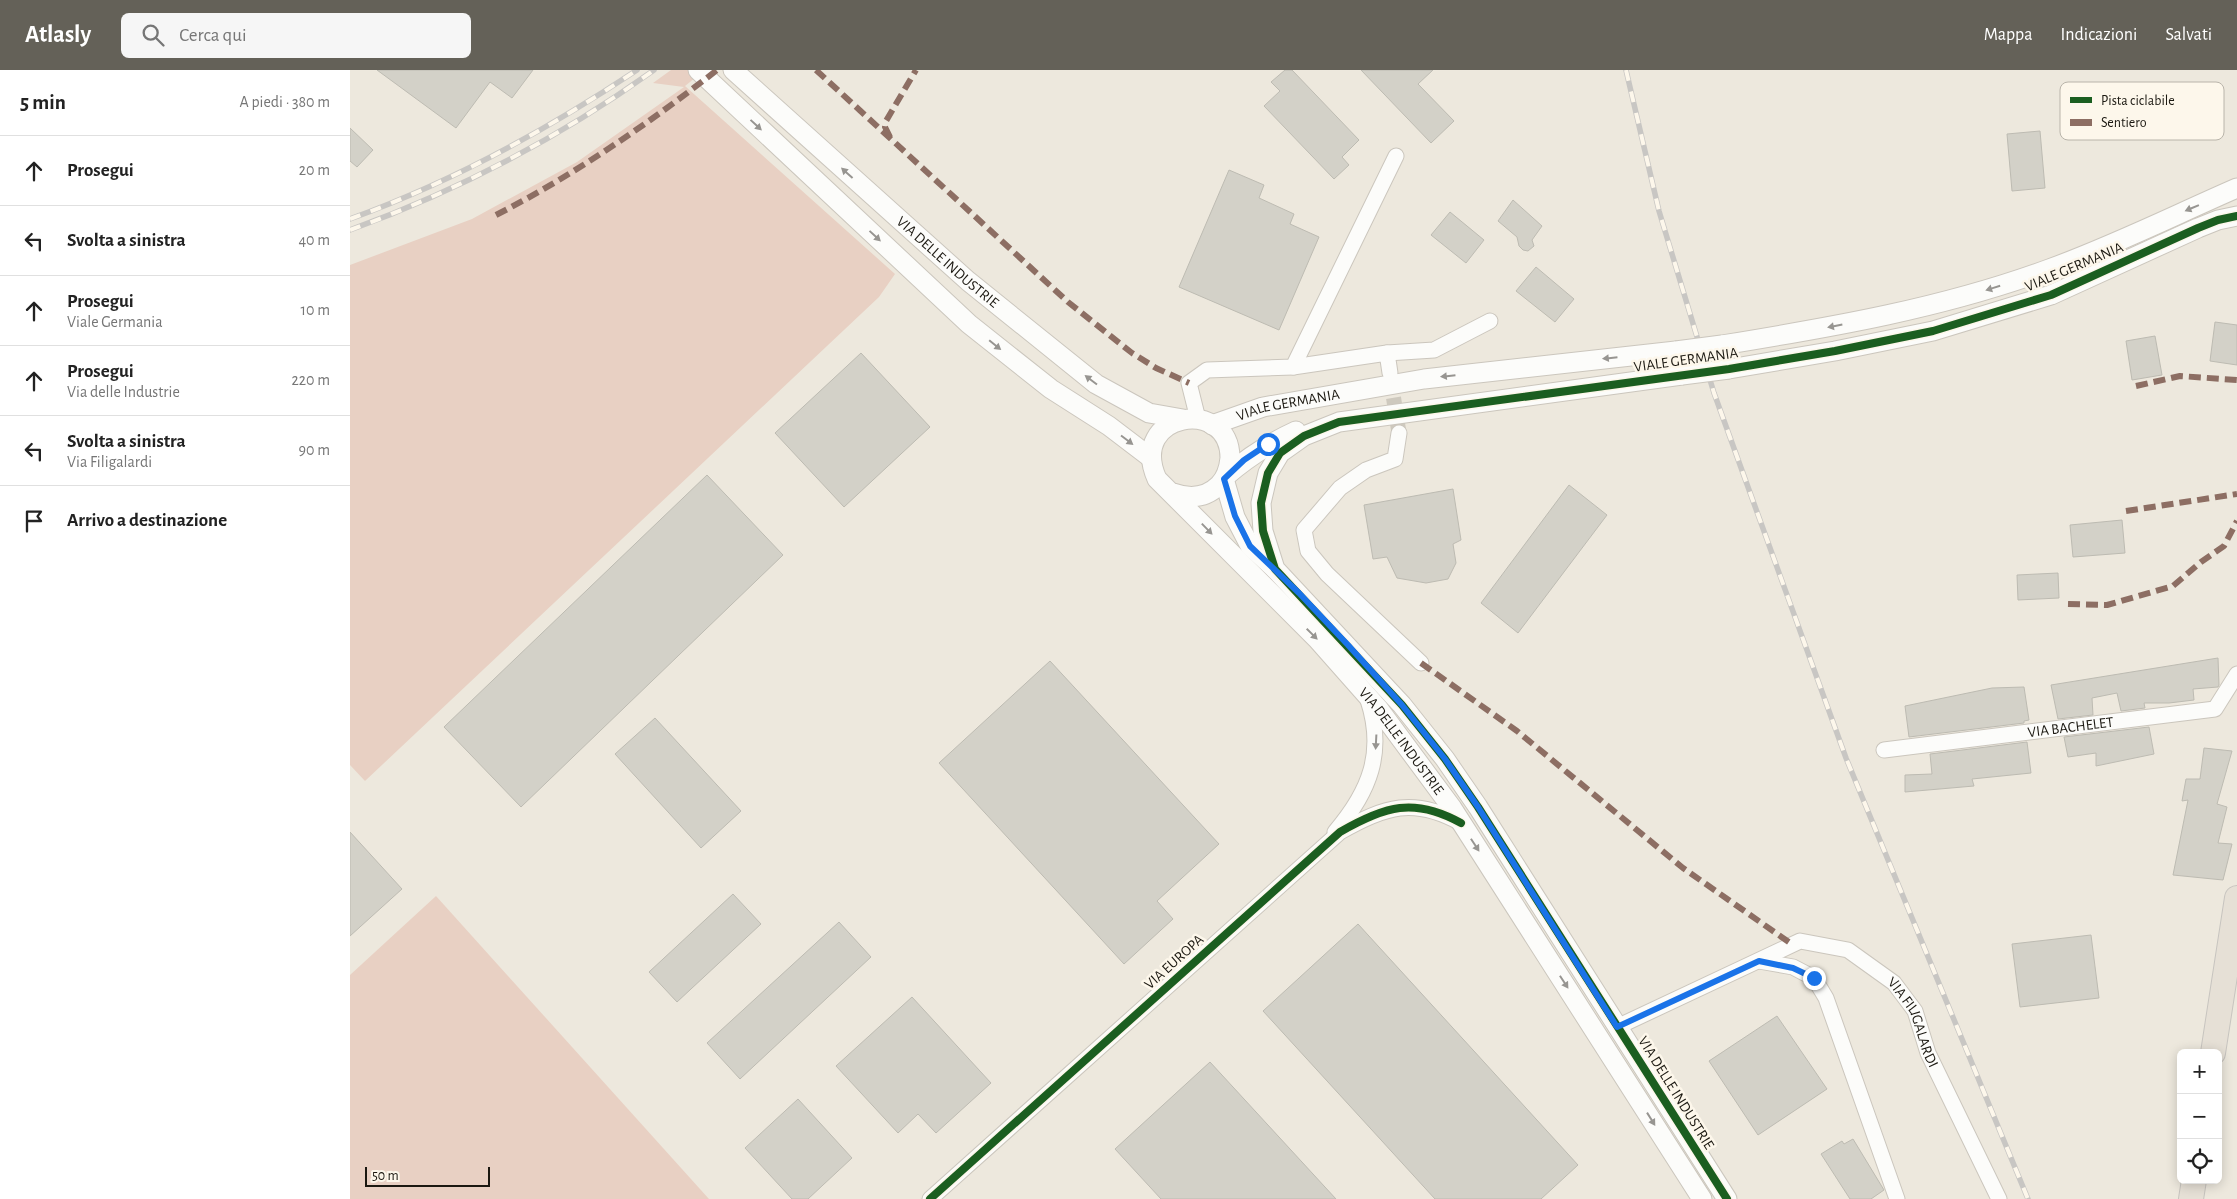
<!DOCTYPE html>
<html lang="it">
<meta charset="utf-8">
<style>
:root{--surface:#fff;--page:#f6f6f6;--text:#222;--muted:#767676;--line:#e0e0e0;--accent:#646158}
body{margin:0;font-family:"Alegreya Sans",sans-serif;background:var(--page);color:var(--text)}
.controls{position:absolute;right:15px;bottom:15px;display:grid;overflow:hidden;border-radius:8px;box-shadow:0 2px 12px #0003}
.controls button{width:45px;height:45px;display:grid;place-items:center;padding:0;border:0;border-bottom:1px solid var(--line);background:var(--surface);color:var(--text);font:25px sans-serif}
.scale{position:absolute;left:15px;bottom:12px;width:125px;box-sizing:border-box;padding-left:5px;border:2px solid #1b1811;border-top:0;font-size:14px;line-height:18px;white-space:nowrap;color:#1b1811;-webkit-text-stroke:4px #fdf7eb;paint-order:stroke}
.stop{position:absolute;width:15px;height:15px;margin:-11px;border:4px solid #1a73e8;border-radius:50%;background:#fff}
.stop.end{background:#1a73e8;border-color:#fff;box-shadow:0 1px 5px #0008}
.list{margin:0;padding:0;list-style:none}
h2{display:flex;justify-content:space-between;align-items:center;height:65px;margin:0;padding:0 20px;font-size:21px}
h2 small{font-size:16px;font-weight:400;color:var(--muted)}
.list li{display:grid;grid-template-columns:32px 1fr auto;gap:15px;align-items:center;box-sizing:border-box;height:70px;padding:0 20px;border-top:1px solid var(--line)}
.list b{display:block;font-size:19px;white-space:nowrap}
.list p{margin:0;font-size:16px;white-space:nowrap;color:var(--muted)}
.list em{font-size:16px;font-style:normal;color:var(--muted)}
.icon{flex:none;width:28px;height:28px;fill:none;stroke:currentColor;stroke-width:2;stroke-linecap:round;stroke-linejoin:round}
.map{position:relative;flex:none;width:1887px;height:1129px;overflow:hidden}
header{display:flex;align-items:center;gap:30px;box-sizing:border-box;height:70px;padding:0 25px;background:var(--accent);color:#fff}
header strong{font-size:24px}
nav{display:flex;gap:28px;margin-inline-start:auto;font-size:18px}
.search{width:350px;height:45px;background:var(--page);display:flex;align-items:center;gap:12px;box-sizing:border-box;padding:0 18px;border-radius:8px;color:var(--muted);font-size:19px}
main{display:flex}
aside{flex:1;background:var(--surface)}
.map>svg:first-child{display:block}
</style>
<header>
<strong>Atlasly</strong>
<div class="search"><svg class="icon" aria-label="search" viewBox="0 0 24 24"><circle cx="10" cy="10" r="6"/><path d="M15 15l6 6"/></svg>Cerca qui</div>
<nav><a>Mappa</a><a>Indicazioni</a><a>Salvati</a></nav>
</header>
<main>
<aside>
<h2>5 min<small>A piedi · 380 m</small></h2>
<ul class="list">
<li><svg class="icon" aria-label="ahead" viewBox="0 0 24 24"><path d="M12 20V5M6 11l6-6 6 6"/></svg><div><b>Prosegui</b></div><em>20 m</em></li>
<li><svg class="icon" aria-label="left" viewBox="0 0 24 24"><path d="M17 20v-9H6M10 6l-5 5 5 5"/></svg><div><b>Svolta a sinistra</b></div><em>40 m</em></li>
<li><svg class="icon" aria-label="ahead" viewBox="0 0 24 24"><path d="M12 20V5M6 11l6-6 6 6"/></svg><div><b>Prosegui</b><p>Viale Germania</p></div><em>10 m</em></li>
<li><svg class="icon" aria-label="ahead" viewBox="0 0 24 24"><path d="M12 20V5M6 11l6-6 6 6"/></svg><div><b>Prosegui</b><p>Via delle Industrie</p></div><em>220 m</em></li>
<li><svg class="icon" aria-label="left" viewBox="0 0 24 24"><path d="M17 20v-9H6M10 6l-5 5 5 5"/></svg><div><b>Svolta a sinistra</b><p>Via Filigalardi</p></div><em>90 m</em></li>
<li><svg class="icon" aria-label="arrive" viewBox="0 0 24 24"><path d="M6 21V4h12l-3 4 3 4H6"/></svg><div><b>Arrivo a destinazione</b></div></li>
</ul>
</aside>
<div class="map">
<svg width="1887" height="1129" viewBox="0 0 1887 1129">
<rect width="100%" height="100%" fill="#ede8dd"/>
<g fill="#e8d0c3">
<polygon points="321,0 355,0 335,16 545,204 529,227 15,711 0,695 0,195 122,149 227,92 334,17 303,13"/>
<polygon points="86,826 359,1129 0,1129 0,905"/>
</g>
<g fill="#d3d1c8" stroke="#bdbbb2">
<polygon points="27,0 183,0 162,28 140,12 106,58"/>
<polygon points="935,0 942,0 1009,70 992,87 999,95 984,109 914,36 930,21 921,12"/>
<polygon points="1011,0 1083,0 1068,14 1104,51 1081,73"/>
<polygon points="0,58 23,80 7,97 0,91"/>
<polygon points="1690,61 1695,118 1662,121 1657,64"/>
<polygon points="879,100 914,115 909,128 944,144 940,154 969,167 929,260 829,217"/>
<polygon points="1163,130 1192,156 1182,170 1184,176 1178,181 1173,180 1169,176 1167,167 1148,151"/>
<polygon points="1100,142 1134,170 1116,193 1081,165"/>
<polygon points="1186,197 1224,229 1205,252 1166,221"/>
<polygon points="1865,252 1887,255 1887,295 1860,291"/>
<polygon points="1805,266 1812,305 1782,310 1776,271"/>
<polygon points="511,283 580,357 494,437 425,363"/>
<polygon points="357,405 433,485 171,737 94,657"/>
<polygon points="1219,415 1257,445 1168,563 1131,533"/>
<polygon points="1103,419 1111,470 1103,474 1106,493 1098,509 1076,513 1047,508 1037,487 1023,489 1014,435"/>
<polygon points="1772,450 1775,483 1723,487 1720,455"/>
<polygon points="1708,503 1709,528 1668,530 1667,505"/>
<polygon points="1868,588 1869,615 1868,617 1843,619 1844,630 1819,633 1794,633 1795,638 1771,641 1767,623 1742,628 1743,645 1708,649 1701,615"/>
<polygon points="700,591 869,774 807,831 823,849 774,894 589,693"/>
<polygon points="1674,617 1679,650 1674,651 1674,653 1559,667 1555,636 1642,618"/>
<polygon points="305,648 391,741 351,778 265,684"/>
<polygon points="1799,657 1804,684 1746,696 1746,683 1718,687 1714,667"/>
<polygon points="1677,672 1681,703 1622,709 1624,716 1555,722 1555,705 1582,704 1580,684"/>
<polygon points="1854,678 1882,681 1867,734 1877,737 1868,773 1882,774 1873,810 1823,805 1838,730 1832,731 1836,709 1850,709"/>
<polygon points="0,762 52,819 0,866"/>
<polygon points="383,824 411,854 327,932 299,902"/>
<polygon points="489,852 521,887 390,1009 357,973"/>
<polygon points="1008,854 1228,1095 1191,1129 1085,1129 913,941"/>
<polygon points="1741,865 1749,928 1670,937 1662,874"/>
<polygon points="562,927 641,1013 586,1063 568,1044 548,1063 486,996"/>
<polygon points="1427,946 1477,1019 1408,1065 1359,991"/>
<polygon points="860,992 986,1129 811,1129 765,1079"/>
<polygon points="448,1029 502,1088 458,1129 442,1129 395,1078"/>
<polygon points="1503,1069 1534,1120 1521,1129 1500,1129 1471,1084 1492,1071 1494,1074"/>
</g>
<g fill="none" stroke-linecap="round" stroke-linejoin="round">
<polyline stroke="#cec9be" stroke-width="15" stroke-dasharray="15 8" stroke-linecap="butt" points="1040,305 1049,363"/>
<defs>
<g id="minor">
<polyline points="1037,283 1084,280 1140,251"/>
<polyline points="943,297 1037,283 1040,303"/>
<polyline points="848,349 839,313 857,300 943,297 1046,86"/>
<polyline points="1049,363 1045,389 1016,400 990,418 954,460 958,481 977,504 1071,593"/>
<path id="s1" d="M1534,680L1865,639L1887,604"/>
<path d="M985,762C1020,721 1035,682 1018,630"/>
<polyline points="1409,891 1443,897 1464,908 1476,928 1547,1129"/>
<path id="s2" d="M1267,957L1450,871L1498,880L1544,913L1565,941L1578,983L1649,1129"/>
<path d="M580,1129L990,762C1035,736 1064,727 1111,753"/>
</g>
<g id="tertiary">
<polyline points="348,0 619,254 701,319 759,356 801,388"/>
<path id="s3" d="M383,0L618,211L746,314L799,343L833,349"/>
<path d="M1372,275C1483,257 1593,238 1699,199C1763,176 1825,145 1887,118"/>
<polyline points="1379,299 1485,281 1583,261 1701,225 1848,158 1868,150 1887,146"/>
<polyline points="1332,305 989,352 954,366 930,383 918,403 911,433 913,461 925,499 1052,635 1095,689 1128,737 1377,1129"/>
<path id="s4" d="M862,355L913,337L1074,309L1326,281"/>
<path d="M876,406C898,387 920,373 946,361"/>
<polyline points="874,409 885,447 900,476 924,498"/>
<path id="s5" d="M823,423C840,429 856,428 869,415C876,408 879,398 880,388C880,326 777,342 807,409L967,569L1028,638L1102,738L1352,1129"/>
</g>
<g id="primary">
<polyline points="1863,983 1887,828"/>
<polyline points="1841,1129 1844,1110"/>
</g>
</defs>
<use href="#minor" stroke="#cbc6bd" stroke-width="17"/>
<use href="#tertiary" stroke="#cbc6bd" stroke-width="21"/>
<use href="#primary" stroke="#c7c4bf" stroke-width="26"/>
<use href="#minor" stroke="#fcfcfa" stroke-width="15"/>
<use href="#tertiary" stroke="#fcfcfa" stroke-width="19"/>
<use href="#primary" stroke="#e6e0d6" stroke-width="24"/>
<defs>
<g id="rail">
<polyline points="1276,0 1309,141 1364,323 1496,688 1678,1129"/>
<path d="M0,149C102,112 197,60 287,0"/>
<path d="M0,160C107,121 212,66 304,0"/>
</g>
</defs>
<use href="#rail" stroke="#c8c6c3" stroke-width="5.5"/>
<use href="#rail" stroke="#fdf7eb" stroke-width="4" stroke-dasharray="11" stroke-linecap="butt"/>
<defs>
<g id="tertiary-bridge">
<polyline points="1326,281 1372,275"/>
<polyline points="1332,305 1379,299"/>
</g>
</defs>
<use href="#tertiary-bridge" stroke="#cbc6bd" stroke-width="21" stroke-linecap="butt"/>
<use href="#tertiary-bridge" stroke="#fcfcfa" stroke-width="19"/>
<g stroke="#8d6e63" stroke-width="6" stroke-dasharray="12 6" stroke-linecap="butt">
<polyline points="466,0 718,232 782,283 806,298 839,313"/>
<polyline points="540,67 535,57 536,51 566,0"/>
<path d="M146,145C224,105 298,54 367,0"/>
<polyline points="1786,316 1830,306 1887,310"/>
<polyline points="1776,441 1887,424"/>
<polyline points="1718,534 1757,535 1823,516 1851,492 1874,476 1887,451"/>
<polyline points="1071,593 1167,661 1333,798 1443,875"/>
</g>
<defs>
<g id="cycleway">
<path d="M580,1129L990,762C1035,736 1064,727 1111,753"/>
<polyline points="1377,1129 1128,737 1095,689 1052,635 925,499 913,461 911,433 918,403 930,383 954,366 989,352 1379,299 1485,281 1583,261 1701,225 1848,158 1868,150 1887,146"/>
</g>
</defs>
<use href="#cycleway" stroke="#fdf7eb" stroke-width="11"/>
<use href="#cycleway" stroke="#1b5e20" stroke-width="8"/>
</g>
<defs><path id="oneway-solid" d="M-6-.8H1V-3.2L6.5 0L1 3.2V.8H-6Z" transform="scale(1.25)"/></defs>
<g fill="#979591">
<use href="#oneway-solid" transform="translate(406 55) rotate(43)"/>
<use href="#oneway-solid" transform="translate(497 103) rotate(-138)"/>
<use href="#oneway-solid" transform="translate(1842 138) rotate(157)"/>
<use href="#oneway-solid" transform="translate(525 166) rotate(43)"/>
<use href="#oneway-solid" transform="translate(1643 218) rotate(163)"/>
<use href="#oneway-solid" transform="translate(1485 256) rotate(169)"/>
<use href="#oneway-solid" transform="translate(645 275) rotate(39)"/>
<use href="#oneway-solid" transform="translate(1260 288) rotate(174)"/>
<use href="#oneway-solid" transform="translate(1098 306) rotate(174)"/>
<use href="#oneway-solid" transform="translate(741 310) rotate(-143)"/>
<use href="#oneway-solid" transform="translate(777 370) rotate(37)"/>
<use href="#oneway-solid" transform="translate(857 459) rotate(46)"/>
<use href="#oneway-solid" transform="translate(962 564) rotate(45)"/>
<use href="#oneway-solid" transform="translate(1026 672) rotate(93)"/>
<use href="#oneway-solid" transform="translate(1125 775) rotate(57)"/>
<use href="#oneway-solid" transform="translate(1214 912) rotate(57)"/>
<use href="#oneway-solid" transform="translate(1301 1049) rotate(58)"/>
</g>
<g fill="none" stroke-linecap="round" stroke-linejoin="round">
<polyline stroke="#1a73e8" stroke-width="6" points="918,374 894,390 874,409 885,446 900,476 949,523 998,575 1052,635 1095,689 1128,737 1267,957 1409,891 1443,898 1464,908"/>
</g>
<g text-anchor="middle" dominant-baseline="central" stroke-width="5" stroke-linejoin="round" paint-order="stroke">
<g font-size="15" fill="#1b1811" stroke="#fdf7eb">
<text stroke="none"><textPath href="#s3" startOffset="288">VIA DELLE INDUSTRIE</textPath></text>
<text transform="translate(1724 197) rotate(-23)">VIALE GERMANIA</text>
<text transform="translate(1336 290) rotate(-8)">VIALE GERMANIA</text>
<text stroke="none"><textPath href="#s4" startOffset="79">VIALE GERMANIA</textPath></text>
<text stroke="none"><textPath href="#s1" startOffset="188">VIA BACHELET</textPath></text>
<text stroke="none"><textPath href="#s5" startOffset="584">VIA DELLE INDUSTRIE</textPath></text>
<text transform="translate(824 892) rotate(-42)">VIA EUROPA</text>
<text stroke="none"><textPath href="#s2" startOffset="352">VIA FILIGALARDI</textPath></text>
<text transform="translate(1326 1023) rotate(58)">VIA DELLE INDUSTRIE</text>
</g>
</g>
<rect x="1710" y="12" width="164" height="58" rx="8" fill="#fdf7eb" stroke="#b9b4aa" stroke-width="1"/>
<rect x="1720" y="27" width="22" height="6" fill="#1b5e20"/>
<rect x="1720" y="49" width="22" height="7" fill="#8d6e63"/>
<g font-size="14" fill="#1b1811">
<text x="1751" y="35">Pista ciclabile</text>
<text x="1751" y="57">Sentiero</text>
</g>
</svg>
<div class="controls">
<button>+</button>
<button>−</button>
<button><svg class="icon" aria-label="locate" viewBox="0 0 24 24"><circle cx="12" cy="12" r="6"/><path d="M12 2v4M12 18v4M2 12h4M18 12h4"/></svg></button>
</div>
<div class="scale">50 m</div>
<div class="stop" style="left:918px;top:374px"></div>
<div class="stop end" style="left:1464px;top:908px"></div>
</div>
</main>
